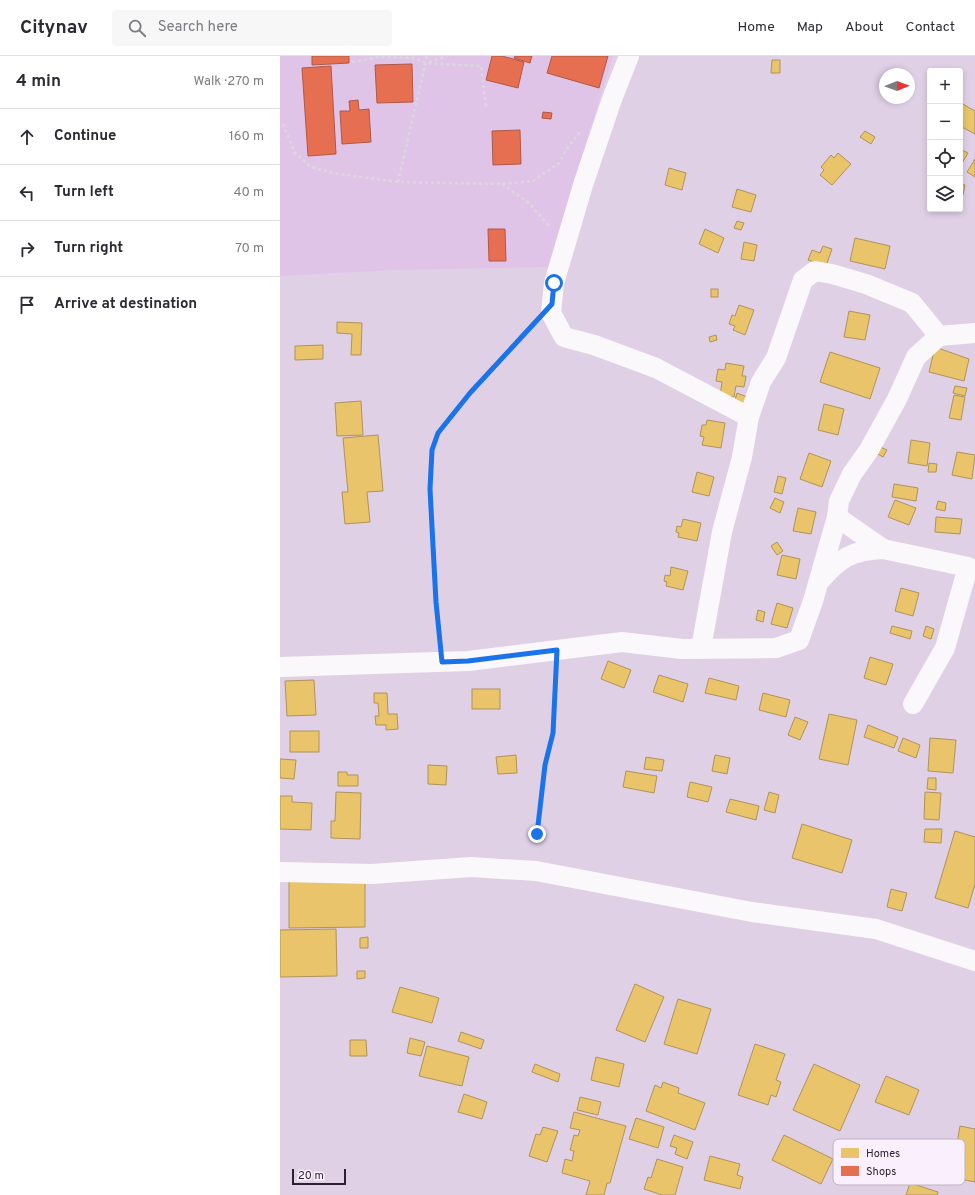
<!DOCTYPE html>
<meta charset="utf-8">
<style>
:root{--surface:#fff;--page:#f7f7f7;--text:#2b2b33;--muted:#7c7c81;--line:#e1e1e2}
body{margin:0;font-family:Overpass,sans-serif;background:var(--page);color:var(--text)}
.controls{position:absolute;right:12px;top:12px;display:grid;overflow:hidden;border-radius:4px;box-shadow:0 2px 6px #0003}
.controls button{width:36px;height:36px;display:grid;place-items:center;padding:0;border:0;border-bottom:1px solid var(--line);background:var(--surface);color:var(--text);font:20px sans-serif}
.compass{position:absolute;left:599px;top:12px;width:36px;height:36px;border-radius:50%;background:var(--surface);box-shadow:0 2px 6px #0003;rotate:89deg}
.scale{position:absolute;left:12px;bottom:10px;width:54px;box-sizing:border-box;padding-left:4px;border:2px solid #2c2130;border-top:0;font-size:11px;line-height:14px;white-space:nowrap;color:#2c2130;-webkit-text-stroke:3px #faf0fd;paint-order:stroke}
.stop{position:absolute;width:12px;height:12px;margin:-9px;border:3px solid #1a73e8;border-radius:50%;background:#fff}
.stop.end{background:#1a73e8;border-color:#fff;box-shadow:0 1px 4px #0008}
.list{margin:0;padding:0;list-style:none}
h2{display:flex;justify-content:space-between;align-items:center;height:52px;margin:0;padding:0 16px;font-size:17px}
h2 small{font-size:13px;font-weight:400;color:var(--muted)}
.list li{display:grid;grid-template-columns:26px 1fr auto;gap:12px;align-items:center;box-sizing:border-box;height:56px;padding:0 16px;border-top:1px solid var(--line)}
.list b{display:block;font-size:15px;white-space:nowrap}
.list em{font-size:13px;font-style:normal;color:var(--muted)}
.icon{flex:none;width:22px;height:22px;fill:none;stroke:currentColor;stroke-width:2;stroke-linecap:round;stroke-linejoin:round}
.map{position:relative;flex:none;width:695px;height:1139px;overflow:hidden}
header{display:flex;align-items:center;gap:24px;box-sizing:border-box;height:56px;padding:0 20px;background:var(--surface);border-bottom:1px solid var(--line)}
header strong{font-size:19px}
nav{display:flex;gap:22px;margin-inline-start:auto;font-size:14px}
.search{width:280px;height:36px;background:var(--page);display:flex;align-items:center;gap:10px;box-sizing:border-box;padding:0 14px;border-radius:4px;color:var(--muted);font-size:15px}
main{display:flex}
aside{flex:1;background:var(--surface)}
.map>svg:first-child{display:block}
</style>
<header>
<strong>Citynav</strong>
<div class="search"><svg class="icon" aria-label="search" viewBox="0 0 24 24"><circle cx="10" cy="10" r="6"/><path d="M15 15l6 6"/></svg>Search here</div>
<nav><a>Home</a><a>Map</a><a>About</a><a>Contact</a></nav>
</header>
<main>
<aside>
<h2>4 min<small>Walk · 270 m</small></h2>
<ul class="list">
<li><svg class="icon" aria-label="ahead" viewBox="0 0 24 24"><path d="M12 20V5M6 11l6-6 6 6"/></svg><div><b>Continue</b></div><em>160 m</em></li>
<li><svg class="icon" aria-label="left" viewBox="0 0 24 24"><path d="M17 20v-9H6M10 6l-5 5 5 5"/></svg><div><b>Turn left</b></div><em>40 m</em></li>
<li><svg class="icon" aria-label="right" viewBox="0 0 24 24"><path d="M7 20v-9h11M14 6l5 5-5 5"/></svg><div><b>Turn right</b></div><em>70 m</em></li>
<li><svg class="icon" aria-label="arrive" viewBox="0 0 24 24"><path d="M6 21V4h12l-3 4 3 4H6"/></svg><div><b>Arrive at destination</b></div></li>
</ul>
</aside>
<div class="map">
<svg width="695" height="1139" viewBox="0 0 695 1139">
<rect width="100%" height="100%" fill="#e0d0e6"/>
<polygon fill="#dfc4e8" points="0,0 333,0 268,211 114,214 0,220"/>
<g fill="#e9c46a" stroke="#b09359">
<polygon points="492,4 500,4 500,17 491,17"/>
<polygon points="681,47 695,55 695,78 680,70"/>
<polygon points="585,75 595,81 591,88 580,81"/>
<polygon points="682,94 688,97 682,107 680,97"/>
<polygon points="558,97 571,108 552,129 540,119 544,114 541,111 551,99 554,102"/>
<polygon points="695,103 695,121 687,116"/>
<polygon points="389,112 406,117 402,134 385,129"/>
<polygon points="680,128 685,129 683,139 680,139"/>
<polygon points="457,133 476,139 471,156 452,151"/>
<polygon points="457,165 464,167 461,174 454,172"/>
<polygon points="425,173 444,182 438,197 419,188"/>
<polygon points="575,182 610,190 605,213 570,205"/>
<polygon points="464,186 477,189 474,205 461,203"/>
<polygon points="543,190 552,193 546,210 528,204 532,194 540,197"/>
<rect x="431" y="233" width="7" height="8"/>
<polygon points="459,249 474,254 465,279 453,274 455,270 449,268 452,259 455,260"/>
<polygon points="569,255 590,259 585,284 564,281"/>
<polygon points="57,266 82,267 81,299 71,299 72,278 57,277"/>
<polygon points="436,279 437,284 430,286 429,281"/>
<polygon points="43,289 43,303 15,304 15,290"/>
<polygon points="655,291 689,303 684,325 649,316"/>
<polygon points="550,296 600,312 590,343 540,326"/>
<polygon points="446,307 464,310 462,320 466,320 464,331 456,330 454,341 440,339 442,326 436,325 438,313 445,314"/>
<polygon points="675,330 687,332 685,340 673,337"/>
<polygon points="457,337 467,341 464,348 455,344"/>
<polygon points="674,339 685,341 681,364 669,362"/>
<polygon points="81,345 83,379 57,380 55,347"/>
<polygon points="544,348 564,353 558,379 538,374"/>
<polygon points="427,364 445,367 441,392 422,389 424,381 420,380 422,369 426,369"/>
<polygon points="98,379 103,435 87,436 90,466 65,468 62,436 68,436 63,382"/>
<polygon points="631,384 650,387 647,410 628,407"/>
<polygon points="598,390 607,394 603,401 594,396"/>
<polygon points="677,396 695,399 692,423 672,419"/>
<polygon points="529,397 551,405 542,431 520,423"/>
<polygon points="649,407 657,408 656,416 648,416"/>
<polygon points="417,416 434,421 429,440 412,436"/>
<polygon points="498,420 506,422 502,438 494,436"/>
<polygon points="614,428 638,432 636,445 612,441"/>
<polygon points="495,442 504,446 500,457 490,452"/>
<polygon points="615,444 636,452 629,469 608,461"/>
<polygon points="658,445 666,447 665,455 656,453"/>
<polygon points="518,452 536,456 531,478 513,475"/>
<polygon points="656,461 682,463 680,478 655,476"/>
<polygon points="403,463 421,467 417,485 398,481 399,477 396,476 397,470 401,471"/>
<polygon points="497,486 503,495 497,499 491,490"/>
<polygon points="502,499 520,503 516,523 497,519"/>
<polygon points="391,511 408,515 403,534 386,530 387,526 384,525 385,519 390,520"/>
<polygon points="621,532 639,537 633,560 615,555"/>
<polygon points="497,547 513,552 507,572 491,568"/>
<polygon points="478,554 485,556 483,566 476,564"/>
<polygon points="612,570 632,575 630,583 610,577"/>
<polygon points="646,570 654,573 651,583 643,580"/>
<polygon points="590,601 613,608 606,629 584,622"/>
<polygon points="328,605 351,614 344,632 321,623"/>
<polygon points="379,619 408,628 403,646 373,636"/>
<polygon points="429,622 459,630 456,644 425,637"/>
<polygon points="34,624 36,659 7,660 5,625"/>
<rect x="192" y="633" width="28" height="20"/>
<polygon points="94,637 107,637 108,658 117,658 118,673 106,674 106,669 96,669 95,660 99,660 98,647 94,647"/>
<polygon points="483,637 510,644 506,661 479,654"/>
<polygon points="549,658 577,664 568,709 539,703"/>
<polygon points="515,661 528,666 520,684 508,679"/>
<polygon points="588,669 618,681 614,692 584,681"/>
<rect x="10" y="675" width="29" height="21"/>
<polygon points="623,682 640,689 636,702 618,695"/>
<polygon points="650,682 676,684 673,717 648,715"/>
<polygon points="236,699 237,717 218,718 216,701"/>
<polygon points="435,699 450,702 447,718 432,715"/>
<polygon points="366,701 384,704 382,715 364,713"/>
<polygon points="0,703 16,704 14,723 0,722"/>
<polygon points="148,709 167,710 166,729 148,728"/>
<polygon points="346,715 377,720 374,737 343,731"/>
<polygon points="58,716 67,716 67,719 78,719 78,730 58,730"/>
<polygon points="648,722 656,722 656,734 647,733"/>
<polygon points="410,726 432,731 428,746 407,741"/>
<polygon points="56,736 81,737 80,783 51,782 51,765 55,765"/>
<polygon points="489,736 499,739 495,757 484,754"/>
<polygon points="645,736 661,737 659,764 644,763"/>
<polygon points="0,740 12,740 12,746 32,747 31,774 0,773"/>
<polygon points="450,743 479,750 476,764 446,756"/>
<polygon points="522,768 572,784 562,817 512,802"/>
<polygon points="645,773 662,773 661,787 644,786"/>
<polygon points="675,775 695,781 695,828 688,852 655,842"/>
<polygon points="85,820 85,871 9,872 9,821"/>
<polygon points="611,833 627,837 622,855 607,851"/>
<polygon points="56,873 57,920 0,921 0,874"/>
<polygon points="88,881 88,892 80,892 80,882"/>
<polygon points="77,915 85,915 85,922 77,923"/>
<polygon points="355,928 384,941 365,986 336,974"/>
<polygon points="120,931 159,942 152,967 112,956"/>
<polygon points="398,943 431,953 417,998 384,988"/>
<polygon points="181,976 204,984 201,993 178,985"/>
<polygon points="130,982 145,986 141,1000 127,997"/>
<polygon points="70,984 86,984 87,1000 70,1000"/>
<polygon points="475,988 505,998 496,1024 501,1026 496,1041 491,1039 488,1049 458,1039"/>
<polygon points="147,990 189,1001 182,1030 139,1020"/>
<polygon points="316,1001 344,1008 339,1031 311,1024"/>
<polygon points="255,1008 280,1018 278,1026 252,1016"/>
<polygon points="534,1008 580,1029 560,1075 513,1054"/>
<polygon points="606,1020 639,1034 629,1059 595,1046"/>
<polygon points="383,1026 399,1032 398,1037 425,1047 415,1074 366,1055 375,1029 381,1032"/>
<polygon points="184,1038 207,1046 202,1063 178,1056"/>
<polygon points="300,1041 321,1046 318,1059 297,1054"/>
<polygon points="294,1056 346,1070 330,1127 327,1127 324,1139 306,1139 310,1125 282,1117 285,1103 292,1105 294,1095 290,1094 294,1079 298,1080 300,1074 290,1072"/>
<polygon points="356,1062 384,1071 378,1092 349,1083"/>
<polygon points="680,1070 695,1073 695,1126 671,1121"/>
<polygon points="263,1071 278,1075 267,1106 249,1100 256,1078 260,1079"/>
<polygon points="394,1079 413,1086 407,1103 395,1098 397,1092 390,1090"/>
<polygon points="504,1079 553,1103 541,1128 492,1104"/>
<polygon points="430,1100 460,1108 457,1119 463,1121 460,1133 424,1124"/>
<polygon points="377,1103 403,1111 395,1139 382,1139 364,1133 368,1121 371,1122"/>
<polygon points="630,1127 658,1136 657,1139 626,1139"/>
</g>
<g fill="#e76f51" stroke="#af5847">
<polygon points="32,0 69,0 69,7 32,9"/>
<polygon points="212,0 222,0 244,6 238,32 206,24"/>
<polygon points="235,0 252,0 250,7 234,2"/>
<polygon points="272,0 328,0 319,32 267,17"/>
<polygon points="132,8 133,46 97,47 95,9"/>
<polygon points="51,10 56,98 28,100 22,12"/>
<polygon points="78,44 79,54 89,53 91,86 62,88 60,55 70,55 69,45"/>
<polygon points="263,56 272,57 271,63 262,62"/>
<polygon points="240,74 241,108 213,109 212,75"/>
<polygon points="208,173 225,173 226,205 209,205"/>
</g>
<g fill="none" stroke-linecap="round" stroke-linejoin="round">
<g stroke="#dcd7de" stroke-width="2.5" stroke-dasharray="3 3" stroke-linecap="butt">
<polyline points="72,6 100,1 135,2 146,7 201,10 206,50"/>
<polyline points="149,6 167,0"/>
<polyline points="3,68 15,97 31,111 52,117 118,126 221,128 253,125 279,107 290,88 300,76"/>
<polyline points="118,126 147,0"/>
<polyline points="222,128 249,147 270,171"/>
<polyline points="160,587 150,433 152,394 158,377 190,337 256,267"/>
<polyline points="257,796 265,709 273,677 276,613"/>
</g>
<g stroke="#faf8fb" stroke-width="20">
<polyline points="349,0 332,43 303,129 274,227 271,257 284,281 314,289 376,312 469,361"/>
<polyline points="557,461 559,445 572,418 589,394 617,343 636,301 659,280 695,277"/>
<path d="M540,525C559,502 573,494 603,493"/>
<polyline points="421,592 442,476 462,401 469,361 481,326 496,302 523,224 535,215 552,218 586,228 632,247 659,280"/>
<polyline points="0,611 188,605 342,586 402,593 496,592 519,584 533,545 557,461 603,493 688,511 665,592 633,648"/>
<polyline points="0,816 92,818 191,811 256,815 472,856 596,873 695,905"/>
</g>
</g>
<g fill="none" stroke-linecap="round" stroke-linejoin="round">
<polyline stroke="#1a73e8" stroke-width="5" points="257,778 265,709 273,677 277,594 188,605 162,606 156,546 150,433 152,394 158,377 190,337 272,248 274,227"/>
</g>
<rect x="553" y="1083" width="132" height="46" rx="6" fill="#faf0fd" stroke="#bcb2c0" stroke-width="1"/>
<rect x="561" y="1092" width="18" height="10" fill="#e9c46a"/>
<rect x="561" y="1110" width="18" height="10" fill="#e76f51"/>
<g font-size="11" fill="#2c2130">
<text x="586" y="1101">Homes</text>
<text x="586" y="1119">Shops</text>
</g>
</svg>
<div class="controls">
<button>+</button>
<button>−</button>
<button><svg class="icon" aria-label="locate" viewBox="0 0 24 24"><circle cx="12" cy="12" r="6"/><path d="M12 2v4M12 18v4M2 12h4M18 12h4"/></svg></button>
<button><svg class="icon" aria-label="layers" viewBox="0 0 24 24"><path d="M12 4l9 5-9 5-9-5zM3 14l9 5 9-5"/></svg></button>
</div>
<svg class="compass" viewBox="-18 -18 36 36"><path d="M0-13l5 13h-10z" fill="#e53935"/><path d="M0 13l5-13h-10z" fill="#7c7c81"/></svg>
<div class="scale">20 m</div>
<div class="stop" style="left:274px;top:227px"></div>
<div class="stop end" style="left:257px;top:778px"></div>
</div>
</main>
